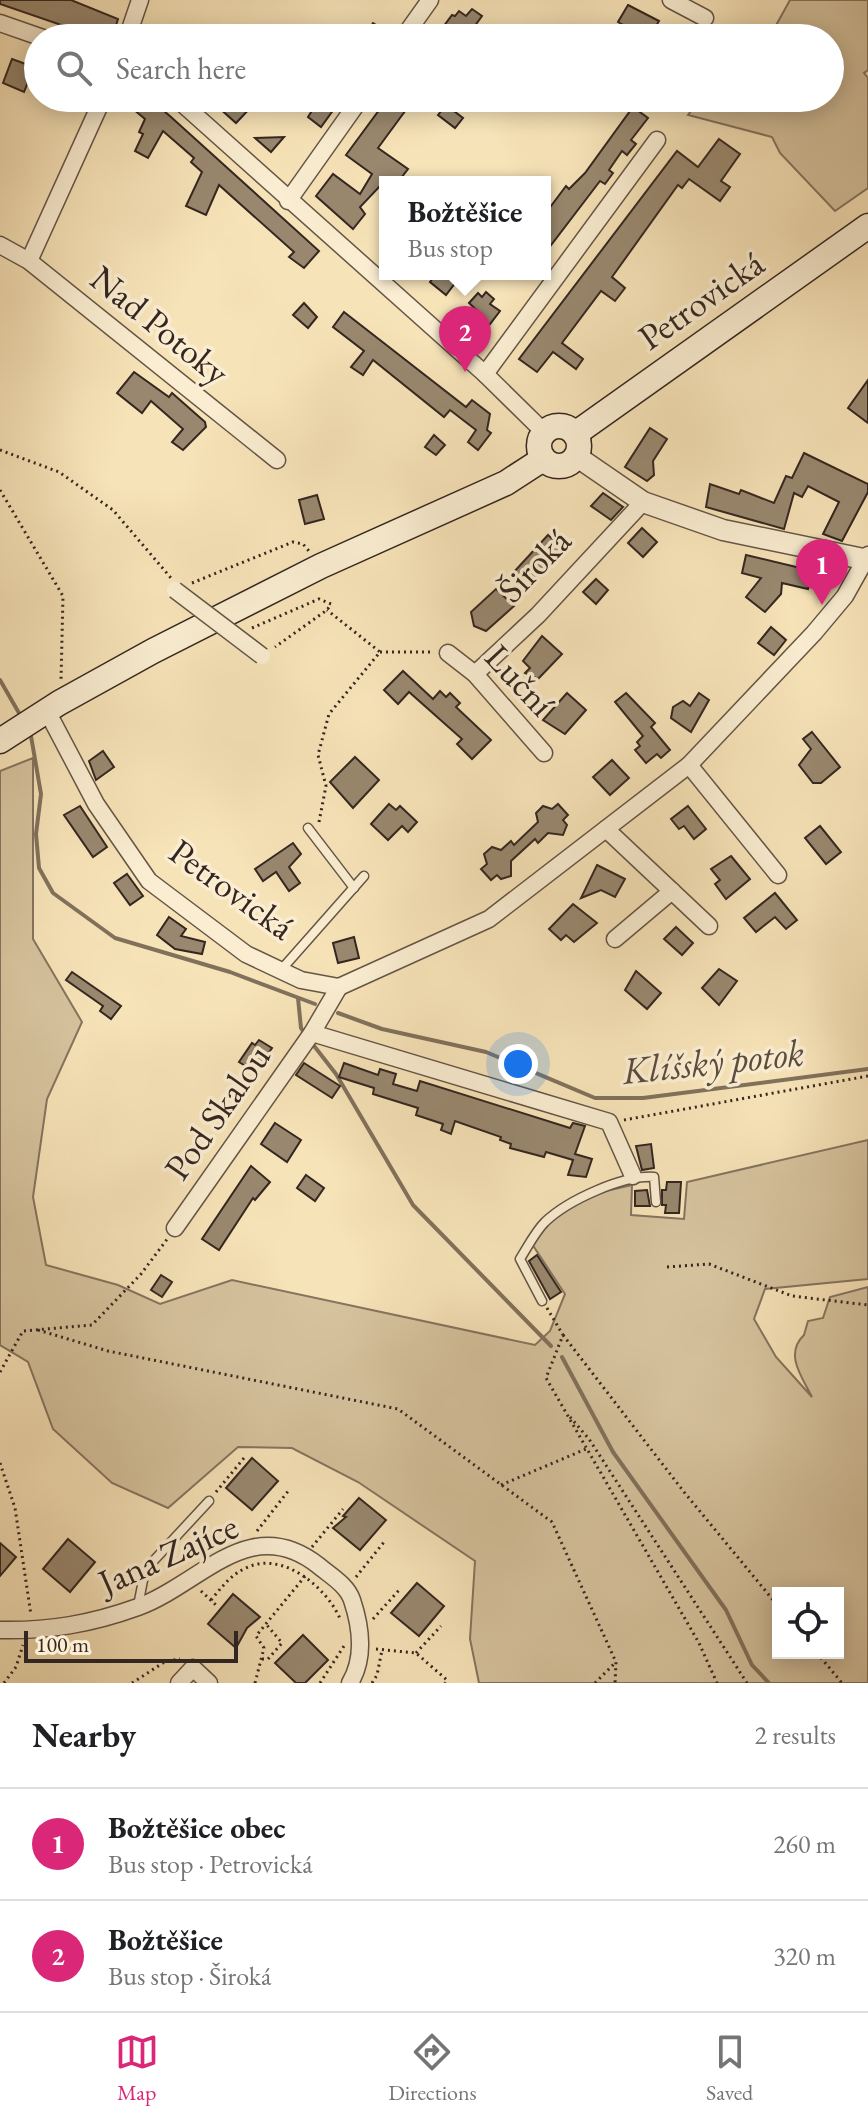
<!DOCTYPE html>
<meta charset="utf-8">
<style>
:root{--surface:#fff;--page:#f2f2f2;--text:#202124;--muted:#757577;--line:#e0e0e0;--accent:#db2777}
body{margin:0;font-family:"EB Garamond",serif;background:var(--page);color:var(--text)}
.controls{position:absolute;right:24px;bottom:24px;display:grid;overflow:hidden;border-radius:0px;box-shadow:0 4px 20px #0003}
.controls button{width:72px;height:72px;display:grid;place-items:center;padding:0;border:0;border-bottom:2px solid var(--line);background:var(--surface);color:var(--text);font:40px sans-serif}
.scale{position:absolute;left:24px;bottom:20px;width:214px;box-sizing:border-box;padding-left:8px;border:4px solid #342620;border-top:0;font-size:22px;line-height:28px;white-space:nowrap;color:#342620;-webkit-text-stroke:6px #faedd1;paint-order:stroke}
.you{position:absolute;left:518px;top:1064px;width:28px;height:28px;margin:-20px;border:6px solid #fff;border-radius:50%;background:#1a73e8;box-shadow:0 0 0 12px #1a73e833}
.badge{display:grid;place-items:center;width:52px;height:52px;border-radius:50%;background:var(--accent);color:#fff;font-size:26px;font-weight:700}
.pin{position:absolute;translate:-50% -66px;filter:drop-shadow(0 2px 4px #0008)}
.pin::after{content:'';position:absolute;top:42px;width:28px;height:24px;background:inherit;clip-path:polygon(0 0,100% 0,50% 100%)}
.popup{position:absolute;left:379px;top:176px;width:172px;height:104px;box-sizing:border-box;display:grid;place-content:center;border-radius:0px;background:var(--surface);filter:drop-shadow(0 2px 6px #0005);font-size:26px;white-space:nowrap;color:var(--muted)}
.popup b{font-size:30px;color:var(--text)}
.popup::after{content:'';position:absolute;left:50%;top:100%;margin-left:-16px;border:16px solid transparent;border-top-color:var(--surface)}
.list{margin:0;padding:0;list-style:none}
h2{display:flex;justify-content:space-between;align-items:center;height:104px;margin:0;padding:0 32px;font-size:34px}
h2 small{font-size:26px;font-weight:400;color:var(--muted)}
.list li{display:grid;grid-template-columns:52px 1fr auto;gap:24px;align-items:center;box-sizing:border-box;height:112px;padding:0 32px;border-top:2px solid var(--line)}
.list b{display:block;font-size:30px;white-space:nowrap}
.list p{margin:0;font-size:26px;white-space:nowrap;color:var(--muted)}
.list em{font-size:26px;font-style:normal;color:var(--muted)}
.icon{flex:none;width:44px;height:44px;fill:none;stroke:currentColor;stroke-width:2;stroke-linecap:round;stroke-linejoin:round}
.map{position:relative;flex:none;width:868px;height:1683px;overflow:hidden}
.search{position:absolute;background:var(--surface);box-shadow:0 4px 20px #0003;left:24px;right:24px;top:24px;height:88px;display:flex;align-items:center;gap:20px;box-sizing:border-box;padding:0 28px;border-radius:44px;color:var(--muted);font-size:30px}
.sheet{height:328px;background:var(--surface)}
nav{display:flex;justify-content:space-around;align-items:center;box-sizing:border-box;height:112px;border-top:2px solid var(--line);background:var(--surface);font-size:22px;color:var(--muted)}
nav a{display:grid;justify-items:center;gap:4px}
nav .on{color:var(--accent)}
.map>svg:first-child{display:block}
</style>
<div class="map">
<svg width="868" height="1683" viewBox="0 0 868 1683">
<rect width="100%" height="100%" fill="#f7e3b8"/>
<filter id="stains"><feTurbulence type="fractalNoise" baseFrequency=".0025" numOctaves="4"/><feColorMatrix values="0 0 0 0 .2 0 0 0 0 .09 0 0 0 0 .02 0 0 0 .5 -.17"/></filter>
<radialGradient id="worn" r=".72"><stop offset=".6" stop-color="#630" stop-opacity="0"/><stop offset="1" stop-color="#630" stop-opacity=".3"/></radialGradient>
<g fill="#d6c39e" stroke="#85745f" stroke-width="2" fill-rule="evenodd">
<polygon points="790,0 868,0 868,70 864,73 868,78 868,188 835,211 780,153 772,137 688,115 701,98 830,98 830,38 769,38"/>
<path d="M33,758V939L82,1022L47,1099L33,1197L46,1265L118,1285L160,1304L232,1280L535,1345L550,1331L565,1294L530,1241C542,1199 595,1194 632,1185L631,1215L684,1219L687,1182L868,1140V1279L765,1289L754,1319L776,1357L812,1397C802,1377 784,1354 804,1335L808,1321L823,1318L830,1297L868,1287V1683H479L470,1639L475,1561L358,1482L292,1448L238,1447L168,1508L112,1483L53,1429L28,1362L0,1345V771ZM778,1593H838V1653H778Z"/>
</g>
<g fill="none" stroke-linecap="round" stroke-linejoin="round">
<g stroke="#81715c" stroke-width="4">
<polyline points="0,680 19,713"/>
<polyline points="31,736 41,794 36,834 39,868 53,893 115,938 230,972 315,1004"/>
<polyline points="298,998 301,1028 306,1035"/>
<polyline points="338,1013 382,1029 486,1052 595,1098 643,1098 868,1069"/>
<polyline points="311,1042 336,1074 413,1205 551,1346"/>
<polyline points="562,1357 613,1452 726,1610 752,1665 769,1683"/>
</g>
</g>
<g fill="#99886f" stroke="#342620" stroke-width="2">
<polygon points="0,0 71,0 118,19 112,38 99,38 0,4"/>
<polygon points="628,5 659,21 649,38 634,38 637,33 618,22"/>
<polygon points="472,9 482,16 466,38 435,38 452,15 455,16 459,11 466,16"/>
<polygon points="373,23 392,35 392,38 363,38"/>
<polygon points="12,59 34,67 24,92 3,83"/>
<polygon points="143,98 149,98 171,117 319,251 304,268 289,257 294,252 219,185 206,215 186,206 202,172 191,162 194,158 163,131 148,158 135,151 143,134 139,132 145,119 133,109"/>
<polygon points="208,98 246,98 253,105 236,123"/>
<polygon points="320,98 342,98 321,127 308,117"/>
<polygon points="388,98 404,98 411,103 378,148 408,169 398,182 385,182 385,192 379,187 360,207 365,214 353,229 316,196 333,174 360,194 372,174 346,155"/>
<polygon points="446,105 463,118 455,128 438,115"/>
<polygon points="633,107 648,118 631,140 636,144 627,155 622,151 609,170 613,173 605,184 600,181 545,253 545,214 566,186 569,189 585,173"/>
<polygon points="284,137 271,152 255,138"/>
<polygon points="719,139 740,154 721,181 730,187 720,201 689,179 682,188 678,185 612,277 625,288 615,301 601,291 562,343 583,359 576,369 553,352 537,372 519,359 677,151 698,167"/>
<polygon points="436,274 462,274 446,295 430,282"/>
<polygon points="486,292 494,299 490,304 500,311 487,328 476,320 481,314 469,303 478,293 482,297"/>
<polygon points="304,303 317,317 308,328 293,315"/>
<polygon points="344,312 466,407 472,400 490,414 487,430 491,433 478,450 468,442 476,430 450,410 444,417 373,360 363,375 351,367 364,351 333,327"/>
<polygon points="134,372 169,397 172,393 205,422 206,427 183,450 172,442 183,429 151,401 142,413 117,393"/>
<polygon points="868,380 868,423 848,408"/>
<polygon points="650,428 667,439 653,461 654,475 647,481 625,467"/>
<polygon points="434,435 445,445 436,455 425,447"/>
<polygon points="804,453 868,484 868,492 842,541 823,534 839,502 808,486 802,497 794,493 784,529 706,507 710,484 739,494 741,490 774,503 786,476 792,478"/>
<polygon points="603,493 623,507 611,520 591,506"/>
<polygon points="317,495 324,519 305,524 299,500"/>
<polygon points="642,528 657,542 643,557 628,543"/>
<polygon points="548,535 564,549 528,587 513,573"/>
<polygon points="746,555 813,571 808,589 782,583 781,594 765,612 746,597 761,578 742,573"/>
<polygon points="596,579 608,590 596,604 583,592"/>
<polygon points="496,589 514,606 486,631 474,626 471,612"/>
<polygon points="771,627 786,640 774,655 758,643"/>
<polygon points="542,636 562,654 538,679 525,673 530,668 523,661"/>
<polygon points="403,671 433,699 440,691 446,697 450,693 460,703 456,707 491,740 472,759 457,744 462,739 409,692 398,704 384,690"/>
<polygon points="567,693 586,710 565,734 543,720"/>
<polygon points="626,693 655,723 651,727 670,750 661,758 657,754 646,763 635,750 640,746 637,742 643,736 615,702"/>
<polygon points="699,693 709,700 691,732 671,718 673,707 683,701 690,706"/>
<polygon points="812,732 840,767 821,783 813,783 799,765 811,749 803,739"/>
<polygon points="103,751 114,767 96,780 89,761"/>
<polygon points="355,757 379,780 353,808 330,782"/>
<polygon points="612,760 629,778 610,795 593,777"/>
<polygon points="389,804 396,810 400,806 417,822 408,832 402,826 388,840 371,824"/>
<polygon points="558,804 568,815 563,820 567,825 563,835 548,833 538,843 535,839 511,861 511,876 501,879 497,875 491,880 481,869 487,864 484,854 492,847 501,850 511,841 514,845 538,822 536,813 543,806 552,809"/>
<polygon points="80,806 107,847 93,857 64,815"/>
<polygon points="688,806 706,829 694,839 684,826 679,829 671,819"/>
<polygon points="820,826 841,852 826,864 805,838"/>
<polygon points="293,843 301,854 289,867 300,883 289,891 276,872 263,881 255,869"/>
<polygon points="731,856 750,879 726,899 715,884 720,880 711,869"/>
<polygon points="597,865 625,879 615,897 601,890 581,898"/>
<polygon points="127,874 143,896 130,905 114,883"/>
<polygon points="775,893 797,920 786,929 775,917 756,932 744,918"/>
<polygon points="573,904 597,923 574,942 566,935 561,940 549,929"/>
<polygon points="169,917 186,929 181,936 205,942 202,954 175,949 157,935"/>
<polygon points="676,927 693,943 682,955 664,939"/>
<polygon points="354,937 359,958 338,963 333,943"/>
<polygon points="719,969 737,981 719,1005 702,988"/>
<polygon points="636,971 661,993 647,1009 625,990"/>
<polygon points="72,972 121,1006 111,1019 100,1011 103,1006 66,980"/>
<polygon points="259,1040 272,1048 255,1072 239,1062 252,1043 255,1045"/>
<polygon points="304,1063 340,1086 332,1098 296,1075"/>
<polygon points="344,1063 378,1075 380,1069 396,1074 393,1084 417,1091 420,1081 570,1128 573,1123 585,1126 575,1154 592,1159 586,1177 568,1175 573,1160 546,1152 544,1157 510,1148 511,1144 500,1140 501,1137 455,1121 451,1134 441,1130 443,1124 416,1115 418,1108 373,1094 374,1088 339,1077"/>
<polygon points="275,1123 301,1140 287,1162 261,1144"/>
<polygon points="651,1144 654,1168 642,1170 636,1146"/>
<polygon points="251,1166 270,1182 255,1200 253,1198 219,1250 202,1239"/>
<polygon points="306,1175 324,1188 315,1201 297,1188"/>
<polygon points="667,1182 681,1182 679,1213 665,1213 666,1205 662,1205 662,1190 666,1190"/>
<polygon points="647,1190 650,1206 635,1206 635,1191"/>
<polygon points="537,1255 561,1292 550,1299 529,1261"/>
<polygon points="161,1275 172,1282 162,1297 151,1290"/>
<polygon points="252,1458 278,1481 252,1510 226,1488"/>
<polygon points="359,1498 386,1520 360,1550 333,1528 346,1517 343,1516"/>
<polygon points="68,1539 95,1562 70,1592 43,1569"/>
<polygon points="0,1543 16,1557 0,1576"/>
<polygon points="417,1583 444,1606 419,1636 391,1613"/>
<polygon points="233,1594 260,1617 247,1628 236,1648 208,1624"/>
<polygon points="303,1635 328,1660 305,1683 296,1683 275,1663"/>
</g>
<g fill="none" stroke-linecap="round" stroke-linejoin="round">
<defs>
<g id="service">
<polyline points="308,828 354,888"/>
<polyline points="281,970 364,876"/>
<path d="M542,1301L520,1259C527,1248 535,1232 545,1222C568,1200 623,1175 654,1177L656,1202"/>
<polyline points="138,1606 145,1570 209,1501"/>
</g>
<g id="minor">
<polyline points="671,0 705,18"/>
<polyline points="0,23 43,38"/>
<polyline points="127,38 140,0"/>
<polyline points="403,38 430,0"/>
<polyline points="176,98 485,374 544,432"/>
<polyline points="288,201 361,98"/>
<polyline points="0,245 29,261 277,460"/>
<polyline points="29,261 103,98"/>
<polyline points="485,374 657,140"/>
<polyline points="448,653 475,674 544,753"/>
<polyline points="475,674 538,615 643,502"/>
<polyline points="47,711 96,804 149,881 246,954 301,980 339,987 489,919 689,765 814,633 845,596 868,555"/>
<polyline points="689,765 778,875"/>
<polyline points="606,829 709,926"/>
<polyline points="615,939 672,891"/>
<polyline points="312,1033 609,1122 633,1176"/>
<polyline points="175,1228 312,1033 339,987"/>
<path d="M0,1630C49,1631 91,1624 138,1607C201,1584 250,1511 319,1566C331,1576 347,1585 352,1600C361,1627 365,1658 350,1683"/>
<polyline points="179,1683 193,1668 209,1683"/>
</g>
<polyline id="tertiary" points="576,456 643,502 723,530 868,560"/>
<g id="secondary">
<circle cx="559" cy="446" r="20"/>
<polyline points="575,434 868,226"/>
<polyline points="0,741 59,703 153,651 321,566 506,483 543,459"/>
</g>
</defs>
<use href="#service" stroke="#655546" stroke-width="11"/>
<use href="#minor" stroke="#655546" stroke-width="19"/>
<use href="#tertiary" stroke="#655546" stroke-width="23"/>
<use href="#secondary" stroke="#342620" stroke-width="27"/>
<g stroke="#342620" stroke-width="3" stroke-dasharray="2 4" stroke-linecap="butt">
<polyline points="0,450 59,472 113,510 171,578"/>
<polyline points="0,490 63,596 61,680"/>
<polyline points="192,583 293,542 303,544 309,551"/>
<polyline points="252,628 319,599 331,604 327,610 275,647"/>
<polyline points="380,652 432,652"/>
<polyline points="319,822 326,786 318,755 329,714 380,652 327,610"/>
<polyline points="624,1120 868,1076"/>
<polyline points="667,1267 709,1264 792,1296 868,1305"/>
<polyline points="547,1308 563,1335 546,1378 699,1643 717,1683"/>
<polyline points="38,1330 108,1351 398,1409 552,1522 616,1662 615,1683"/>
<polyline points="563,1335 684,1492 778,1606"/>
<polyline points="0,1372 23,1331 92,1325 141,1274 168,1238"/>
<polyline points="570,1417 589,1439 747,1683"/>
<polyline points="0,1463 15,1508 31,1615"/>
<polyline points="501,1485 586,1449"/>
<polyline points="216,1492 244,1458"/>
<polyline points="257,1531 289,1490"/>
<polyline points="312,1547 343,1509"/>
<polyline points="356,1577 384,1542"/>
<polyline points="201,1591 216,1605"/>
<path d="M211,1600C222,1587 231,1574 248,1567C285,1551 329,1590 341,1621"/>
<polyline points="373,1619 400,1589"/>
<polyline points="376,1649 416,1653 447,1680 445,1683"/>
<polyline points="416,1653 441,1626"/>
<polyline points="817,1653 842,1683"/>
<polyline points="262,1659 268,1659 282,1643 266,1624"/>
<polyline points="4,1683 16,1667 23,1645"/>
<polyline points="132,1683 166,1661 180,1659"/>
<polyline points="255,1683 264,1648 256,1636 306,1575"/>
<polyline points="320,1683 344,1646"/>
<polyline points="372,1683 377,1675 382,1650"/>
<polyline points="595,1683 615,1663"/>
</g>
<use href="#service" stroke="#faedd1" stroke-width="8"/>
<use href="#minor" stroke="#faedd1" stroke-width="16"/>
<use href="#tertiary" stroke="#faedd1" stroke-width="20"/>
<use href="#secondary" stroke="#faedd1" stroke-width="24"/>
<defs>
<polyline id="minor-bridge" points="175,590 262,656"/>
</defs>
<use href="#minor-bridge" stroke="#655546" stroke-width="19" stroke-linecap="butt"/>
<use href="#minor-bridge" stroke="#faedd1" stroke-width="16"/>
</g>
<g text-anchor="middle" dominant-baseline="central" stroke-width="7" stroke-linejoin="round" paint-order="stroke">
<g font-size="36" fill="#342620" stroke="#faedd1">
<text transform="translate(701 300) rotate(-35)">Petrovická</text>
<text transform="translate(160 325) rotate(39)">Nad Potoky</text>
<text transform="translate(534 565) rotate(-46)">Široká</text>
<text transform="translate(520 680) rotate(47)">Luční</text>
<text transform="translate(232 889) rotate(36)">Petrovická</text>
<text transform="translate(217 1112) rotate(-55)">Pod Skalou</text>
<text transform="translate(168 1554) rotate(-24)">Jana Zajíce</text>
</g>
<g font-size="38" font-style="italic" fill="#5b4c3e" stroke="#faedd1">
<text transform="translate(713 1061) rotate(-6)">Klíšský potok</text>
</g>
</g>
<rect width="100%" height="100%" filter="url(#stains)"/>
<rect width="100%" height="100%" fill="url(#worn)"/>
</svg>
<div class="controls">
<button><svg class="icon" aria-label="locate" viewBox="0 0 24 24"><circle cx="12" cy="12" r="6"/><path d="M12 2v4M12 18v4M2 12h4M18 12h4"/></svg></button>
</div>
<div class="scale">100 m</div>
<div class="you"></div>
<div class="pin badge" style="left:822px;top:605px">1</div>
<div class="pin badge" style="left:465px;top:372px">2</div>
<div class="popup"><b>Božtěšice</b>Bus stop</div>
<div class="search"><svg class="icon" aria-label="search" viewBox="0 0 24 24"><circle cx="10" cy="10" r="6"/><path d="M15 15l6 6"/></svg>Search here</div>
</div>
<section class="sheet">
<h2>Nearby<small>2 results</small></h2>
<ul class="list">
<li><span class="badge">1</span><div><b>Božtěšice obec</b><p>Bus stop · Petrovická</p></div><em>260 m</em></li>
<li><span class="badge">2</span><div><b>Božtěšice</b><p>Bus stop · Široká</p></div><em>320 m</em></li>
</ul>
</section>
<nav>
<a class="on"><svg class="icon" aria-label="map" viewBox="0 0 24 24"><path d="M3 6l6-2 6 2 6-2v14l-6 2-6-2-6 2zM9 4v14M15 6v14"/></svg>Map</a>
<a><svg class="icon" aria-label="directions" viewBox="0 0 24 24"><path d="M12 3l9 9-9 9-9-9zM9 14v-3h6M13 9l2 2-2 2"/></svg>Directions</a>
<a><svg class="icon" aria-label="saved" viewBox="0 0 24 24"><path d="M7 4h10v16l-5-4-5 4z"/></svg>Saved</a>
</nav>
